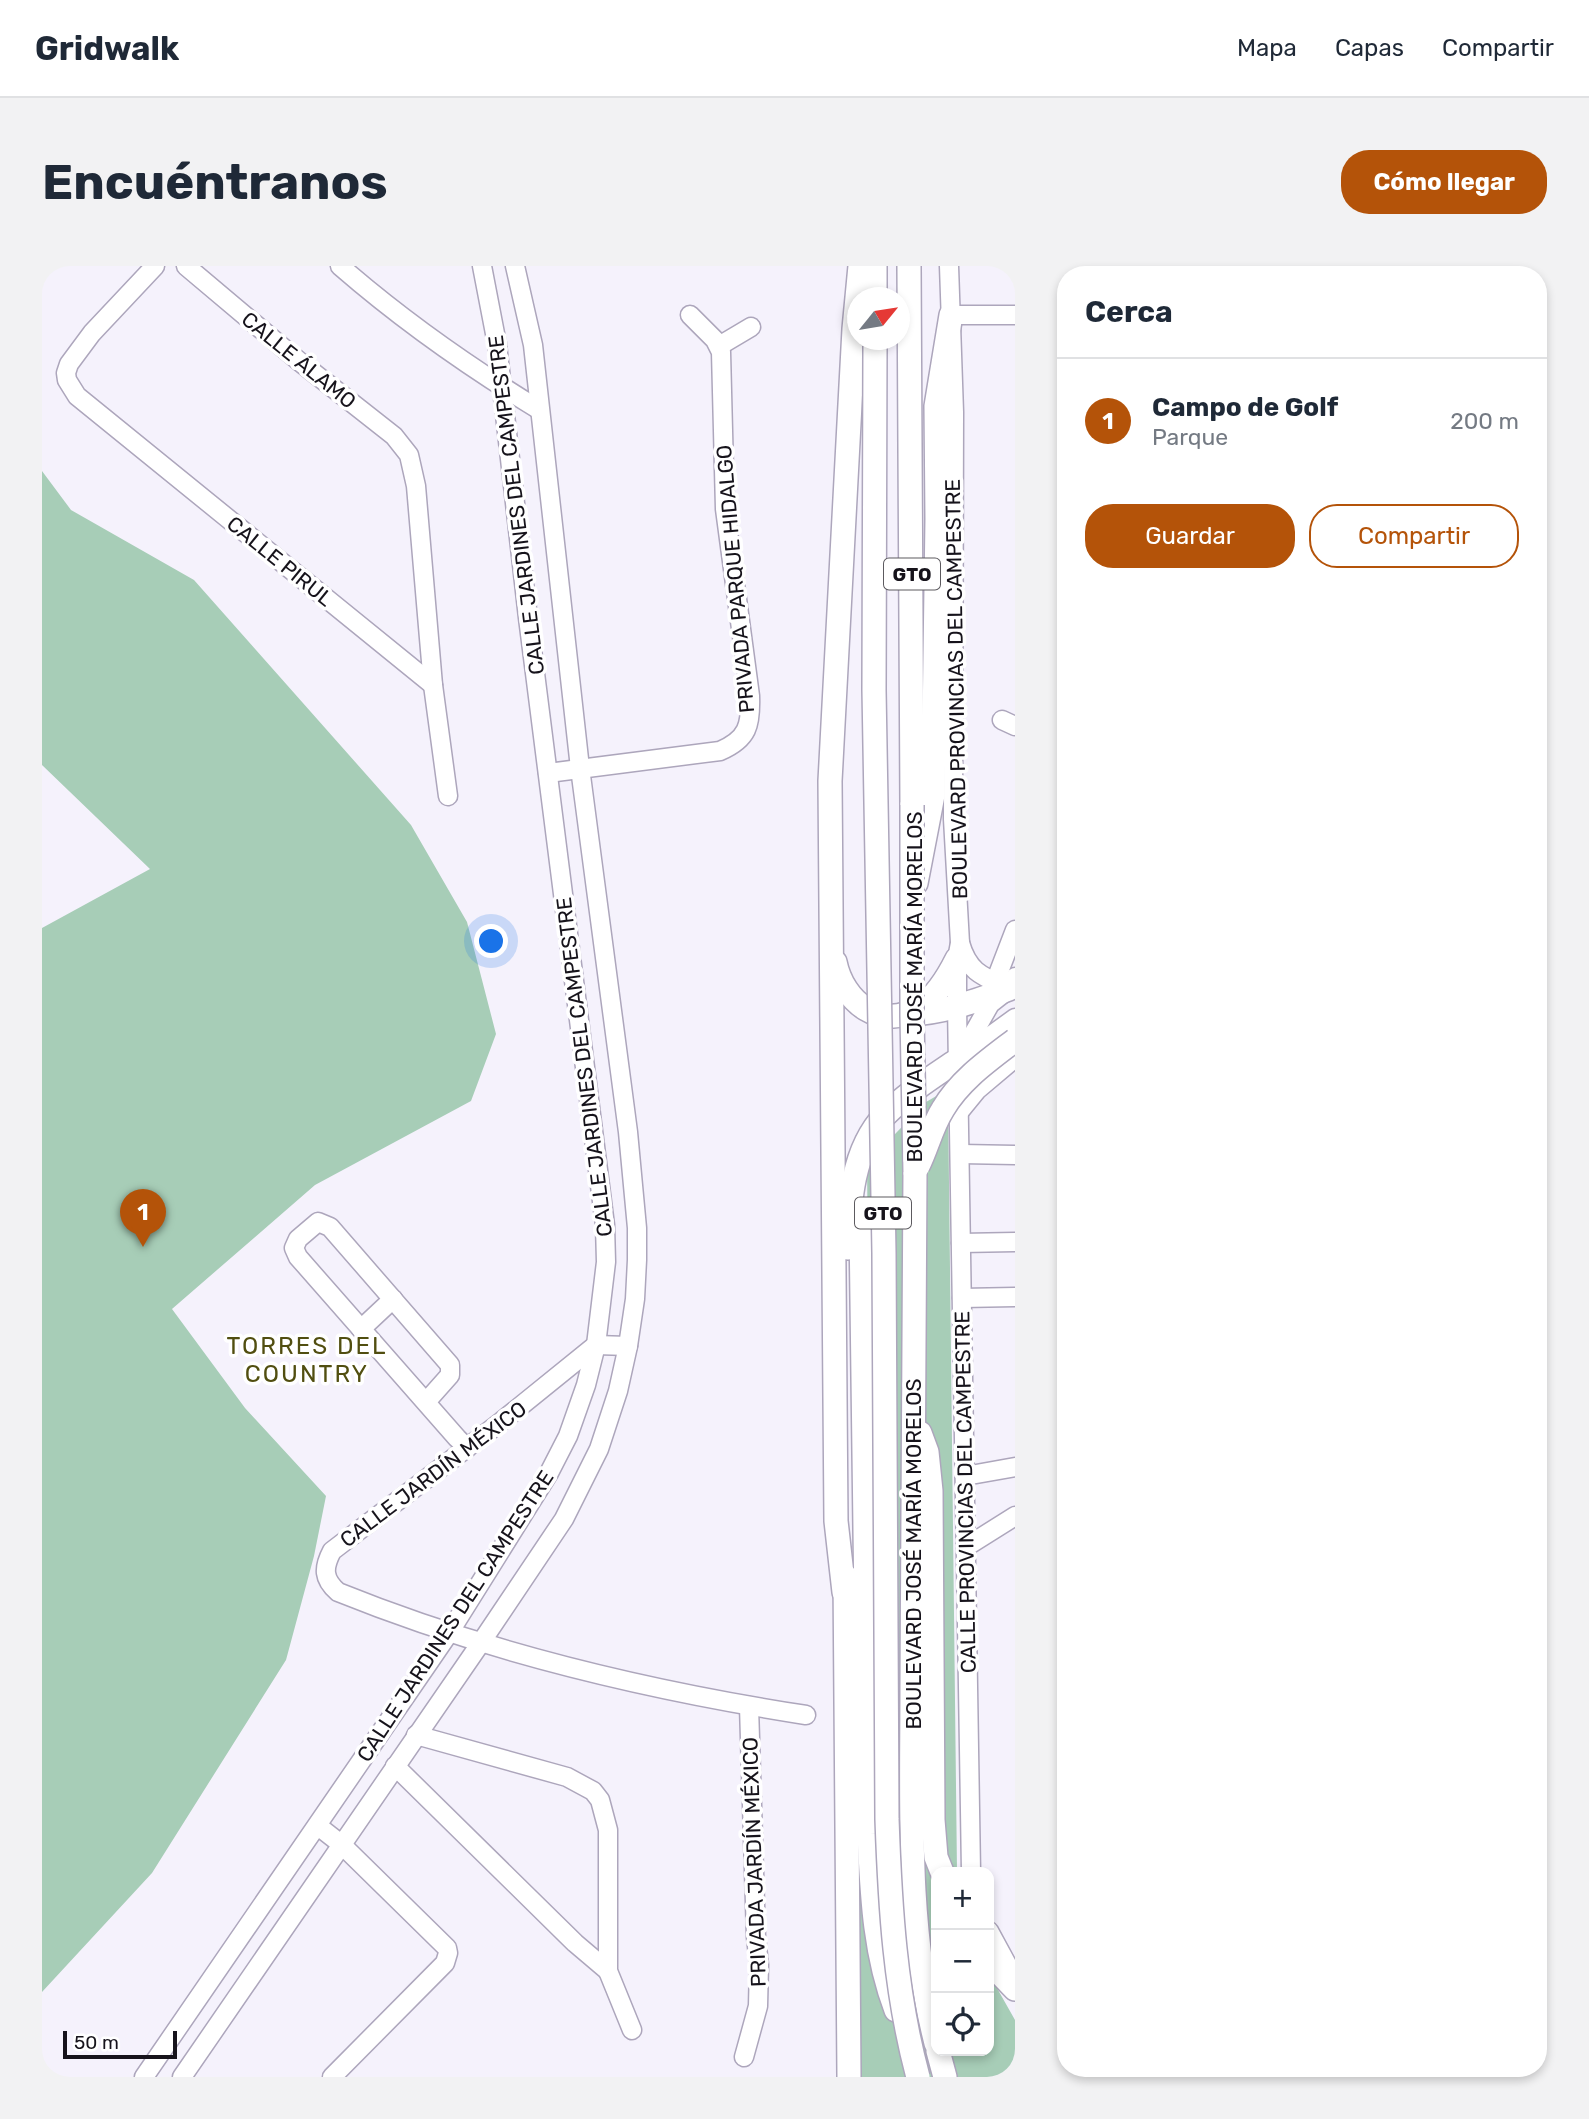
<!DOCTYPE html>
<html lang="es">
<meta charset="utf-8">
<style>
:root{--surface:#fff;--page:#f2f2f3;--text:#1f2937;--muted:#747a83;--line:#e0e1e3;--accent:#b45309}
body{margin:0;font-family:Rubik,sans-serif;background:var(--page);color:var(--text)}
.controls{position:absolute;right:21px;bottom:21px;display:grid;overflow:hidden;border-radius:14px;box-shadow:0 4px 10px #0003}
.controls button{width:63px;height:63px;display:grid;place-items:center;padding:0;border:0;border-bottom:2px solid var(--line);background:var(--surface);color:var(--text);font:35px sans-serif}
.compass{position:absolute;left:805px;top:21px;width:63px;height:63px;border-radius:50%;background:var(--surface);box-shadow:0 4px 10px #0003;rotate:60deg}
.scale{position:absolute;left:21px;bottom:18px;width:114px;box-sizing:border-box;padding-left:7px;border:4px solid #16131b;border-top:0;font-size:19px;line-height:24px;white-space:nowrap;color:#16131b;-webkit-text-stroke:5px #fff;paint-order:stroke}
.you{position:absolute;left:450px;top:676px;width:24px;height:24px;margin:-18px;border:5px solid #fff;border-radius:50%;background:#1a73e8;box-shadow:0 0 0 10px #1a73e833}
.badge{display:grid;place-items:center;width:46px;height:46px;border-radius:50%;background:var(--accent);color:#fff;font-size:23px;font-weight:700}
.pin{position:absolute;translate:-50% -58px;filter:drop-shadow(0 2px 4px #0008)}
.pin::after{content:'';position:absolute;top:37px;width:24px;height:21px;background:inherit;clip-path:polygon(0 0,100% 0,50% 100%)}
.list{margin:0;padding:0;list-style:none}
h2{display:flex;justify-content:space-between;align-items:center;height:91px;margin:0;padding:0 28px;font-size:30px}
h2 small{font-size:23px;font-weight:400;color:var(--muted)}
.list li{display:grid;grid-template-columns:46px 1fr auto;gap:21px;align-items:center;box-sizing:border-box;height:126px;padding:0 28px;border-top:2px solid var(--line)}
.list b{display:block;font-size:26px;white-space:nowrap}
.list p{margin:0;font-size:23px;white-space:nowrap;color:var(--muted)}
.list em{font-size:23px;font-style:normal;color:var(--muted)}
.actions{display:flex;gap:14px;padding:21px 28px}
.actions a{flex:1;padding:16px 0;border:2px solid var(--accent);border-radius:28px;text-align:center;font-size:24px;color:var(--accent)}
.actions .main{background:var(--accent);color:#fff}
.icon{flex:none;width:38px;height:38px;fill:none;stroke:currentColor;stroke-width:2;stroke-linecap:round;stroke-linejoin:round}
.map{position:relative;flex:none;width:973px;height:1811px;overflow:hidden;border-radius:28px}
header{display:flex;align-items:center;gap:42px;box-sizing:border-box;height:98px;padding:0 35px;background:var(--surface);border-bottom:2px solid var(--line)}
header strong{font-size:33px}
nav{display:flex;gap:38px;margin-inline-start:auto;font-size:24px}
.intro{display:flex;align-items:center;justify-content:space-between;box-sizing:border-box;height:168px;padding:0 42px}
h1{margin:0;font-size:49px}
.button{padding:18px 32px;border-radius:28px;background:var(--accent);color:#fff;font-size:24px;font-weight:700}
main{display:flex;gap:42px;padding:0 42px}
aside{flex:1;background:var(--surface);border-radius:28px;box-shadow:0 4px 10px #0003}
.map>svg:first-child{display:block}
</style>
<header>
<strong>Gridwalk</strong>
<nav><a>Mapa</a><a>Capas</a><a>Compartir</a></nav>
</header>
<div class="intro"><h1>Encuéntranos</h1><a class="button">Cómo llegar</a></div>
<main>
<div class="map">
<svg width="973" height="1811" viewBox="0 0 973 1811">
<rect width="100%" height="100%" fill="#f5f2fc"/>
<g fill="#a7cdb7">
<polygon points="0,205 29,244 152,314 369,559 425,656 454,768 429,835 273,919 130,1043 203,1142 284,1230 272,1290 244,1394 110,1607 0,1726 0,662 108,603 0,499"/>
<polygon points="903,825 906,831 915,1606 895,1606 894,1785 947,1785 947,1708 973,1754 973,1811 815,1811 816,1087 828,1203 825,897 884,836"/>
</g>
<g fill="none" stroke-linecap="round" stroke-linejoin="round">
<defs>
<g id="minor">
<polyline points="113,0 50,67 27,98 24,107 25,114 35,130 391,419"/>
<polyline points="144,0 258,96 352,170 367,189 374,220 391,419 406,530"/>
<path d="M298,0C359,53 427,101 496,143"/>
<polyline points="907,0 912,146 911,553 918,677 915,693 915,739 929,1606"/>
<polyline points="909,49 973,49"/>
<polyline points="677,80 709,61"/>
<polyline points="960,454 973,460"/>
<path d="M506,507L678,485C706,473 709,459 708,430L683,243L679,86L673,74L648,49"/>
<path d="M918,677C926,705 939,710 964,721"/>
<polyline points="948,737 953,716 973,664"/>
<polyline points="922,789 973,752"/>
<polyline points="917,793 948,738 967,723 973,711"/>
<polyline points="917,846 935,824 973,792"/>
<polyline points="919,888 973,889"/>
<polyline points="919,977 973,976"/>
<polyline points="920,1032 973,1031"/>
<polyline points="319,1063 351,1033"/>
<path d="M586,1080L554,1079L460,1155L290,1285C281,1302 281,1313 296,1326C447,1387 603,1424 764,1449"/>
<polyline points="384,1136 408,1109 408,1099 288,961 276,956 256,973 252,982 256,991 415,1172 425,1182"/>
<polyline points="923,1210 973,1201"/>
<polyline points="924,1281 973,1250"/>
<polyline points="374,1469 525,1511 551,1525 558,1534 566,1564 566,1705 590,1764"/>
<polyline points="353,1500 533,1677 566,1705"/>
<polyline points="276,1560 299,1578 405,1682 406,1687 403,1697 290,1811"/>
<polyline points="947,1665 973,1713"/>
<polyline points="702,1791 716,1740 717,1699 714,1671 707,1440"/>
<polyline points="102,1811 407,1367 507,1207 526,1170 544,1119 554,1079 564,996 563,959 486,352 455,78 440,0"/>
<polyline points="140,1811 438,1378 522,1253 557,1183 576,1125 586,1080 593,1033 595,994 595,962 586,866 538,502 491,79 473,0"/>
</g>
<g id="major">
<polyline points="833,0 833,32"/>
<polyline points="867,0 870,539"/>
<polyline points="874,617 891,529 895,253 894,140 909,49"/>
<path d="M793,696C801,736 839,766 878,741C895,730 906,711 915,693"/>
<path d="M868,748C902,747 936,734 967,723"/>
<path d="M873,906C873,1077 870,1248 870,1419C870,1538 864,1661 894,1777"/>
<path d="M819,959L827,1568C830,1628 832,1687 854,1744"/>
<path d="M806,982C807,937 810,884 843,849C865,827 892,810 917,793"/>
<polyline points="878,1167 885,1186 889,1225 891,1554 894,1591 900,1606"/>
<polyline points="803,1310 807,1811"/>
<polyline points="802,1326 794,1255 788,515 812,63 818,0"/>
<polyline points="947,1696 973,1723"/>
<polyline points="896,1785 903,1811"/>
</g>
</defs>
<use href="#minor" stroke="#ada6bc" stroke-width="21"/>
<use href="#major" stroke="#ada6bc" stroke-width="26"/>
<use href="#minor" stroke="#fff" stroke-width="18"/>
<use href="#major" stroke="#fff" stroke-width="23"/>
<defs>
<g id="major-bridge">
<path d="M833,80L832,424L842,987L845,1553C848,1640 853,1726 876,1811"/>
<polyline points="870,539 870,750 873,906"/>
<path d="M876,900C885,882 890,860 901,843C918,814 947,794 973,774"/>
</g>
</defs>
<use href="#major-bridge" stroke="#ada6bc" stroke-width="26" stroke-linecap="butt"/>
<use href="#major-bridge" stroke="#fff" stroke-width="23"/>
</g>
<g text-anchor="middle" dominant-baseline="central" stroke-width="7" stroke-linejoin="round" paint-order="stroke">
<g fill="#fff" stroke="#5c5a5f" stroke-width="2">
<rect x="842" y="292.5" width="56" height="31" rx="5"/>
<rect x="813" y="931.5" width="56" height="31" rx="5"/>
</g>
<g font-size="19" font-weight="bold" fill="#16131b">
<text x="870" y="308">GTO</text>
<text x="841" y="947">GTO</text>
</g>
<g font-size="21" fill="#16131b" stroke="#fff">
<text transform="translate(257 94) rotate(39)">CALLE ÁLAMO</text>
<text transform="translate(474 239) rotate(-97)">CALLE JARDINES DEL CAMPESTRE</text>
<text transform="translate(238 295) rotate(39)">CALLE PIRUL</text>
<text transform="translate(693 313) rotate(-95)">PRIVADA PARQUE HIDALGO</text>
<text transform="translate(914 423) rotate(-91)">BOULEVARD PROVINCIAS DEL CAMPESTRE</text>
<text transform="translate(872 721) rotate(-90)">BOULEVARD JOSÉ MARÍA MORELOS</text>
<text transform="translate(542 801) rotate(-97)">CALLE JARDINES DEL CAMPESTRE</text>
<text transform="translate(391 1208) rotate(-37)">CALLE JARDÍN MÉXICO</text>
<text transform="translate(923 1226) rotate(-91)">CALLE PROVINCIAS DEL CAMPESTRE</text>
<text transform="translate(871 1288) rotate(-90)">BOULEVARD JOSÉ MARÍA MORELOS</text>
<text transform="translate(413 1350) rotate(-57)">CALLE JARDINES DEL CAMPESTRE</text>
<text transform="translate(712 1596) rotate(-92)">PRIVADA JARDÍN MÉXICO</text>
</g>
<g font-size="24" letter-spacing="2" fill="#514e10" stroke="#fff">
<text x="265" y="1080">TORRES DEL<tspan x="265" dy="28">COUNTRY</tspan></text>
</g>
</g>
</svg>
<div class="controls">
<button>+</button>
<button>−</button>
<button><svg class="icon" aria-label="locate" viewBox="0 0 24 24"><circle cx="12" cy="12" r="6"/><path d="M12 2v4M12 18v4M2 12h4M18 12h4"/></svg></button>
</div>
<svg class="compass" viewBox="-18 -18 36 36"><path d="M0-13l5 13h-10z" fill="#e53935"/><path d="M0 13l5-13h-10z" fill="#747a83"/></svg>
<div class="scale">50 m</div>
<div class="you"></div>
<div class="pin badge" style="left:101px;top:981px">1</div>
</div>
<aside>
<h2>Cerca<small></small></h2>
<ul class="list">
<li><span class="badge">1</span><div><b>Campo de Golf</b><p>Parque</p></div><em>200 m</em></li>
</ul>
<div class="actions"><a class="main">Guardar</a><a>Compartir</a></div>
</aside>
</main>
